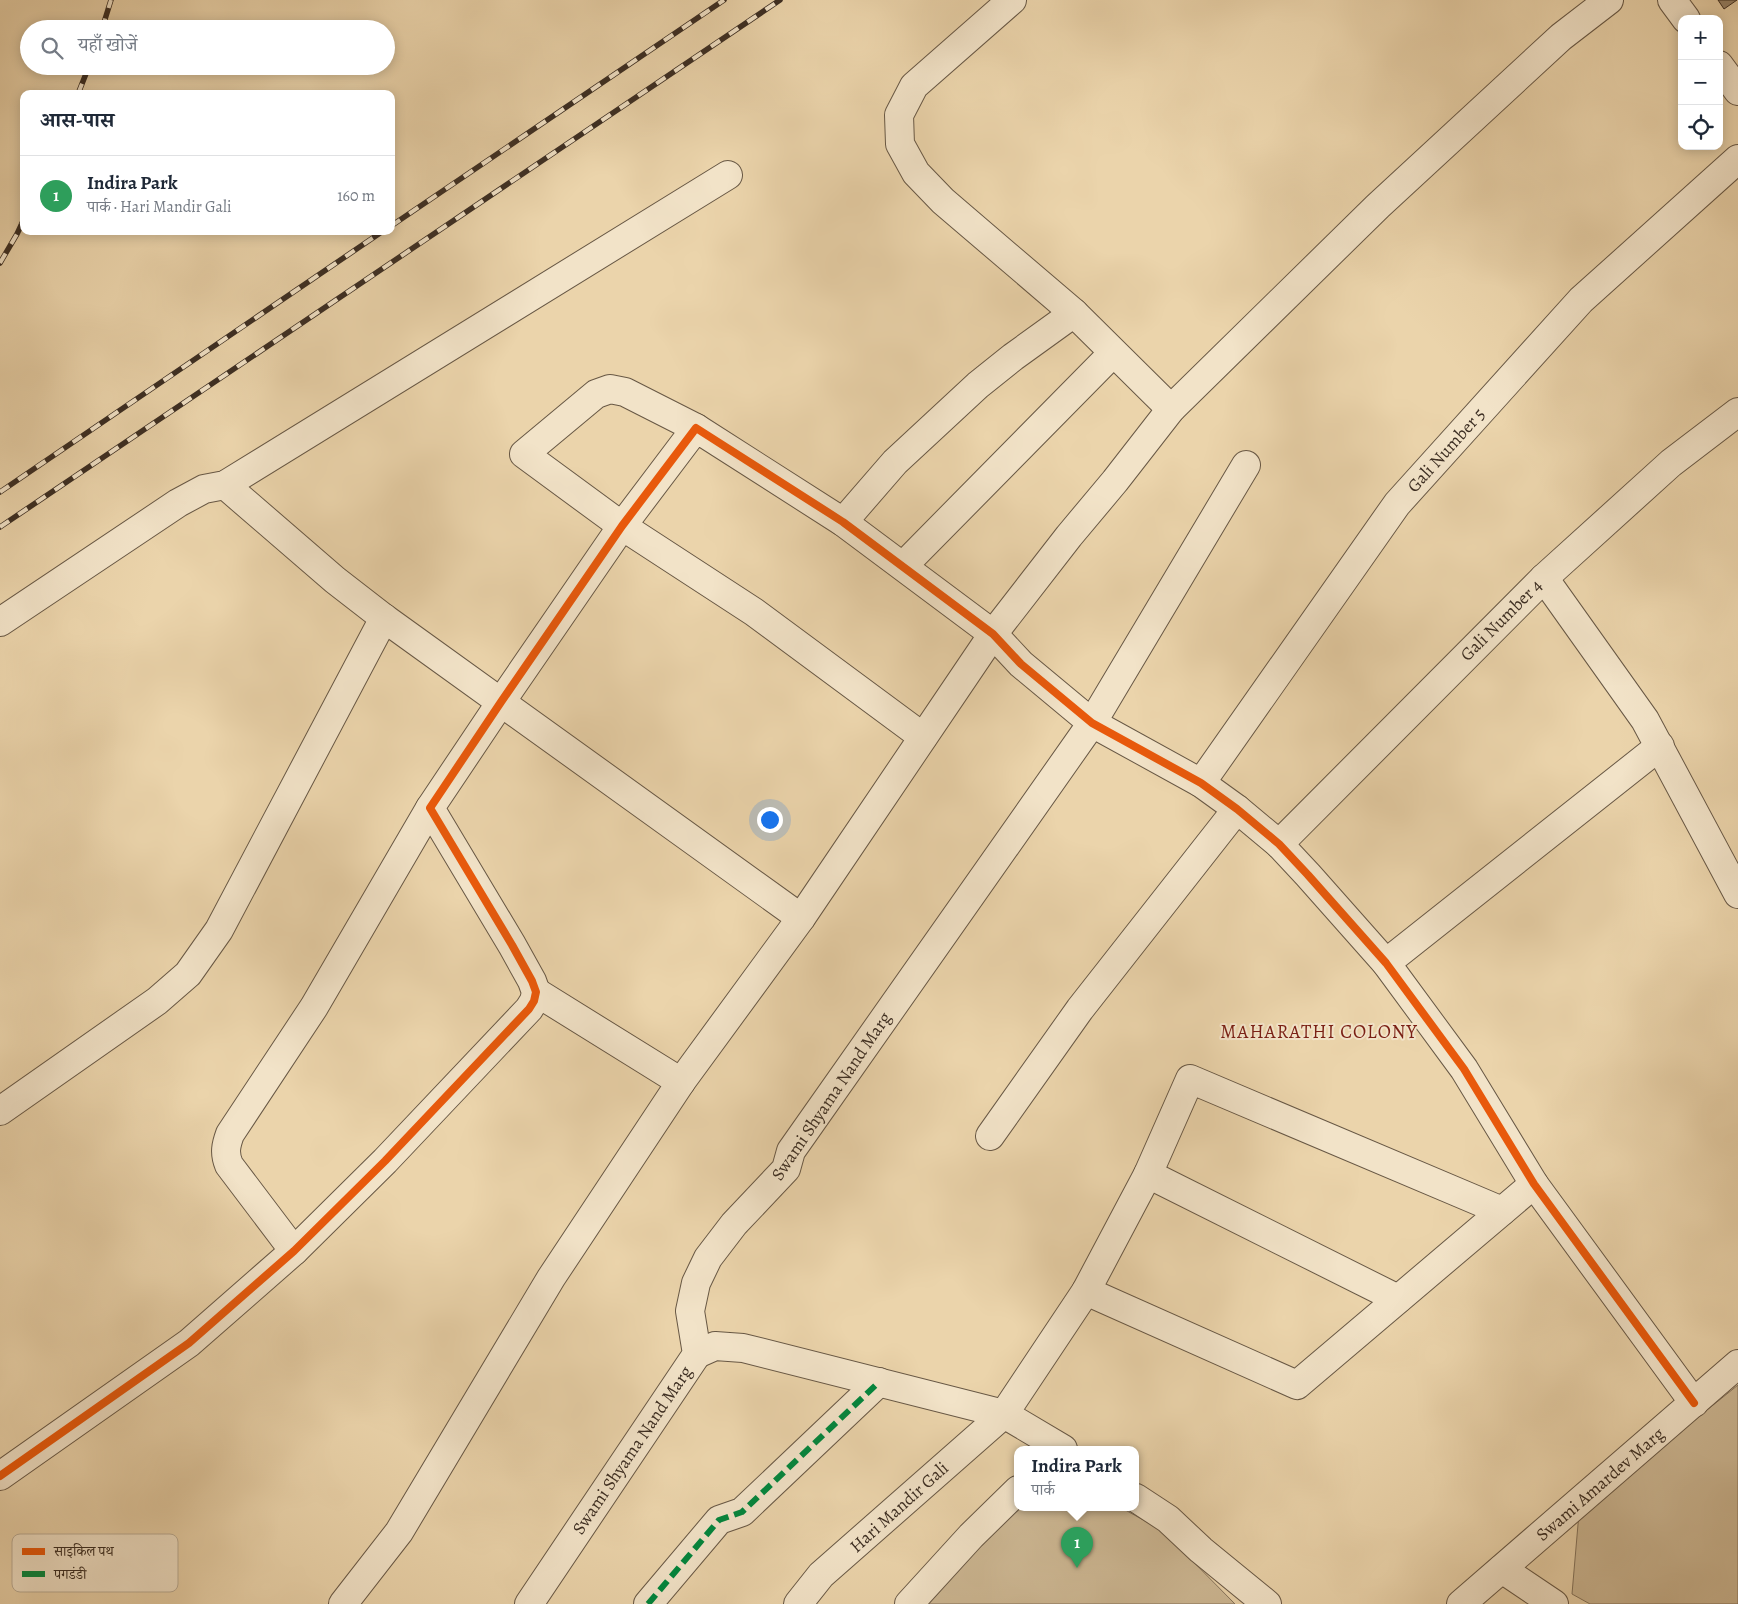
<!DOCTYPE html>
<html lang="hi">
<meta charset="utf-8">
<style>
:root{--surface:#fff;--page:#f2f2f3;--text:#1f2937;--muted:#747a83;--line:#e0e1e3;--accent:#ea580c}
body{margin:0;font-family:Alegreya,"Noto Serif Devanagari",serif;background:var(--page);color:var(--text)}
.controls{position:absolute;right:15px;top:15px;display:grid;overflow:hidden;border-radius:10px;box-shadow:0 2px 12px #0003}
.controls button{width:45px;height:45px;display:grid;place-items:center;padding:0;border:0;border-bottom:1px solid var(--line);background:var(--surface);color:var(--text);font:25px sans-serif}
.you{position:absolute;left:769px;top:819px;width:18px;height:18px;margin:-12px;border:4px solid #fff;border-radius:50%;background:#1a73e8;box-shadow:0 0 0 8px #1a73e833}
.badge{display:grid;place-items:center;width:32px;height:32px;border-radius:50%;background:var(--accent);color:#fff;font-size:16px;font-weight:700}
.pin{position:absolute;translate:-50% -41px;filter:drop-shadow(0 1px 2px #0008)}
.pin::after{content:'';position:absolute;top:26px;width:18px;height:15px;background:inherit;clip-path:polygon(0 0,100% 0,50% 100%)}
.popup{position:absolute;left:1014px;top:1446px;width:125px;height:65px;box-sizing:border-box;display:grid;place-content:center;border-radius:10px;background:var(--surface);filter:drop-shadow(0 1px 4px #0005);font-size:16px;white-space:nowrap;color:var(--muted)}
.popup b{font-size:19px;color:var(--text)}
.popup::after{content:'';position:absolute;left:50%;top:100%;margin-left:-10px;border:10px solid transparent;border-top-color:var(--surface)}
.list{margin:0;padding:0;list-style:none}
h2{display:flex;justify-content:space-between;align-items:center;height:65px;margin:0;padding:0 20px;font-size:21px}
h2 small{font-size:16px;font-weight:400;color:var(--muted)}
.list li{display:grid;grid-template-columns:32px 1fr auto;gap:15px;align-items:center;box-sizing:border-box;height:80px;padding:0 20px;border-top:1px solid var(--line)}
.list b{display:block;font-size:19px;white-space:nowrap}
.list p{margin:0;font-size:16px;white-space:nowrap;color:var(--muted)}
.list em{font-size:16px;font-style:normal;color:var(--muted)}
.icon{flex:none;width:28px;height:28px;fill:none;stroke:currentColor;stroke-width:2;stroke-linecap:round;stroke-linejoin:round}
.map{position:relative;flex:none;width:1738px;height:1604px;overflow:hidden}
.search{position:absolute;background:var(--surface);box-shadow:0 2px 12px #0003;left:20px;top:20px;width:375px;height:55px;display:flex;align-items:center;gap:12px;box-sizing:border-box;padding:0 18px;border-radius:28px;color:var(--muted);font-size:19px}
.panel{position:absolute;background:var(--surface);box-shadow:0 2px 12px #0003;left:20px;top:90px;width:375px;height:145px;border-radius:10px}
.map>svg:first-child{display:block}
</style>
<div class="map">
<svg width="1738" height="1604" viewBox="0 0 1738 1604">
<rect width="100%" height="100%" fill="#ebd4ab"/>
<filter id="stains"><feTurbulence type="fractalNoise" baseFrequency=".004" numOctaves="4"/><feColorMatrix values="0 0 0 0 .2 0 0 0 0 .09 0 0 0 0 .02 0 0 0 .5 -.17"/></filter>
<radialGradient id="worn" r=".72"><stop offset=".6" stop-color="#630" stop-opacity="0"/><stop offset="1" stop-color="#630" stop-opacity=".3"/></radialGradient>
<g fill="#cdb894" stroke="#84735c">
<polygon points="1738,1385 1738,1604 1590,1604 1572,1594 1579,1513"/>
<polygon points="1018,1507 1120,1507 1163,1531 1235,1604 922,1604"/>
</g>
<polygon fill="#97846a" stroke="#3c2e23" points="1718,0 1737,0 1724,9"/>
<g fill="none" stroke-linecap="round" stroke-linejoin="round">
<defs>
<g id="street">
<polyline points="1012,0 914,86 899,115 900,144 916,173 943,201 1074,313"/>
<polyline points="1672,0 1686,19"/>
<polyline points="1719,65 1738,91"/>
<polyline points="696,428 625,392 610,389 596,394 524,454 622,526 754,612 923,737"/>
<polyline points="225,485 335,580 384,618 801,918"/>
<polyline points="843,522 895,462 978,385 1013,357 1074,313 1171,409"/>
<polyline points="903,566 1113,353"/>
<polyline points="1544,578 1645,720 1738,894"/>
<polyline points="0,622 178,503 204,489 225,485 728,175"/>
<polyline points="1201,783 1397,504 1581,300 1738,159"/>
<polyline points="1279,844 1544,578 1671,463 1738,412"/>
<polyline points="1386,963 1660,746"/>
<polyline points="536,992 681,1082"/>
<polyline points="0,1111 157,1001 188,974 219,930 384,618"/>
<polyline points="990,1136 1080,1009 1237,809"/>
<polyline points="1148,1174 1398,1299"/>
<path d="M294,1251L229,1165C224,1153 226,1145 230,1134L314,1007L430,808"/>
<polyline points="1086,1291 1297,1385 1534,1184"/>
<polyline points="697,1354 715,1346 743,1348 1004,1414 1063,1449"/>
<polyline points="0,1476 189,1343 294,1251 385,1161 529,1009 534,1001 536,992 532,981 512,945 430,808 501,702 622,526 696,428 843,522 993,634 1021,664 1092,723 1201,783 1237,809 1279,844 1308,875 1386,963 1464,1069 1534,1184 1694,1403"/>
<polyline points="1136,1498 1168,1519 1201,1550 1267,1604"/>
<polyline points="1502,1569 1554,1604"/>
<polyline points="343,1604 399,1532 551,1278 681,1082 801,918 993,634 1069,536 1115,481 1171,409 1378,206 1561,37 1609,0"/>
<polyline points="529,1604 697,1354 690,1311 696,1283 708,1258 734,1224 786,1169 791,1151 1092,723 1246,465"/>
<polyline points="648,1604 719,1520 742,1512 879,1382"/>
<polyline points="798,1604 821,1575 1004,1414 1086,1291 1148,1174 1190,1079 1502,1211"/>
<polyline points="909,1604 971,1536 1018,1490"/>
<polyline points="1461,1604 1738,1364"/>
</g>
</defs>
<use href="#street" stroke="#685845" stroke-width="30"/>
<use href="#street" stroke="#f2e3c8" stroke-width="28"/>
<defs>
<g id="rail">
<polyline points="102,29 111,0"/>
<polyline points="78,94 89,66"/>
<polyline points="391,226 724,0"/>
<polyline points="0,263 17,234 24,219"/>
<polyline points="0,492 383,231"/>
<polyline points="0,527 780,0"/>
</g>
</defs>
<use href="#rail" stroke="#3c2e23" stroke-width="5.5"/>
<use href="#rail" stroke="#f2e3c8" stroke-width="4" stroke-dasharray="11" stroke-linecap="butt"/>
<polyline stroke="#00873e" stroke-width="6" stroke-dasharray="12 6" stroke-linecap="butt" points="648,1604 719,1520 742,1512 879,1382"/>
<defs>
<polyline id="cycleway" points="0,1476 189,1343 294,1251 385,1161 529,1009 534,1001 536,992 532,981 512,945 430,808 501,702 622,526 696,428 843,522 993,634 1021,664 1092,723 1201,783 1237,809 1279,844 1308,875 1386,963 1464,1069 1534,1184 1694,1403"/>
</defs>
<use href="#cycleway" stroke="#f2e3c8" stroke-width="11"/>
<use href="#cycleway" stroke="#e8590c" stroke-width="8"/>
</g>
<g text-anchor="middle" dominant-baseline="central" stroke-width="4" stroke-linejoin="round" paint-order="stroke">
<g font-size="18" fill="#3c2e23" stroke="#f2e3c8">
<text transform="translate(1446 450) rotate(-48)">Gali Number 5</text>
<text transform="translate(1501 620) rotate(-45)">Gali Number 4</text>
<text transform="translate(831 1096) rotate(-56)">Swami Shyama Nand Marg</text>
<text transform="translate(632 1450) rotate(-56)">Swami Shyama Nand Marg</text>
<text transform="translate(1600 1484) rotate(-41)">Swami Amardev Marg</text>
<text transform="translate(899 1507) rotate(-42)">Hari Mandir Gali</text>
</g>
<g font-size="19" letter-spacing="1" fill="#7a1f14" stroke="#f2e3c8">
<text x="1319" y="1032">MAHARATHI COLONY</text>
</g>
</g>
<rect x="12" y="1534" width="166" height="58" rx="8" fill="#f2e3c8" stroke="#bbad96" stroke-width="1"/>
<rect x="22" y="1548" width="23" height="7" fill="#e8590c"/>
<rect x="22" y="1571" width="23" height="6" fill="#00873e"/>
<g font-size="14" fill="#3c2e23">
<text x="54" y="1556">साइकिल पथ</text>
<text x="54" y="1579">पगडंडी</text>
</g>
<rect width="100%" height="100%" filter="url(#stains)"/>
<rect width="100%" height="100%" fill="url(#worn)"/>
</svg>
<div class="controls">
<button>+</button>
<button>−</button>
<button><svg class="icon" aria-label="locate" viewBox="0 0 24 24"><circle cx="12" cy="12" r="6"/><path d="M12 2v4M12 18v4M2 12h4M18 12h4"/></svg></button>
</div>
<div class="you"></div>
<div class="pin badge" style="left:1077px;top:1568px;background:#2e9e5b">1</div>
<div class="popup"><b>Indira Park</b>पार्क</div>
<div class="search"><svg class="icon" aria-label="search" viewBox="0 0 24 24"><circle cx="10" cy="10" r="6"/><path d="M15 15l6 6"/></svg>यहाँ खोजें</div>
<section class="panel">
<h2>आस-पास<small></small></h2>
<ul class="list">
<li><span class="badge" style="background:#2e9e5b">1</span><div><b>Indira Park</b><p>पार्क · Hari Mandir Gali</p></div><em>160 m</em></li>
</ul>
</section>
</div>
